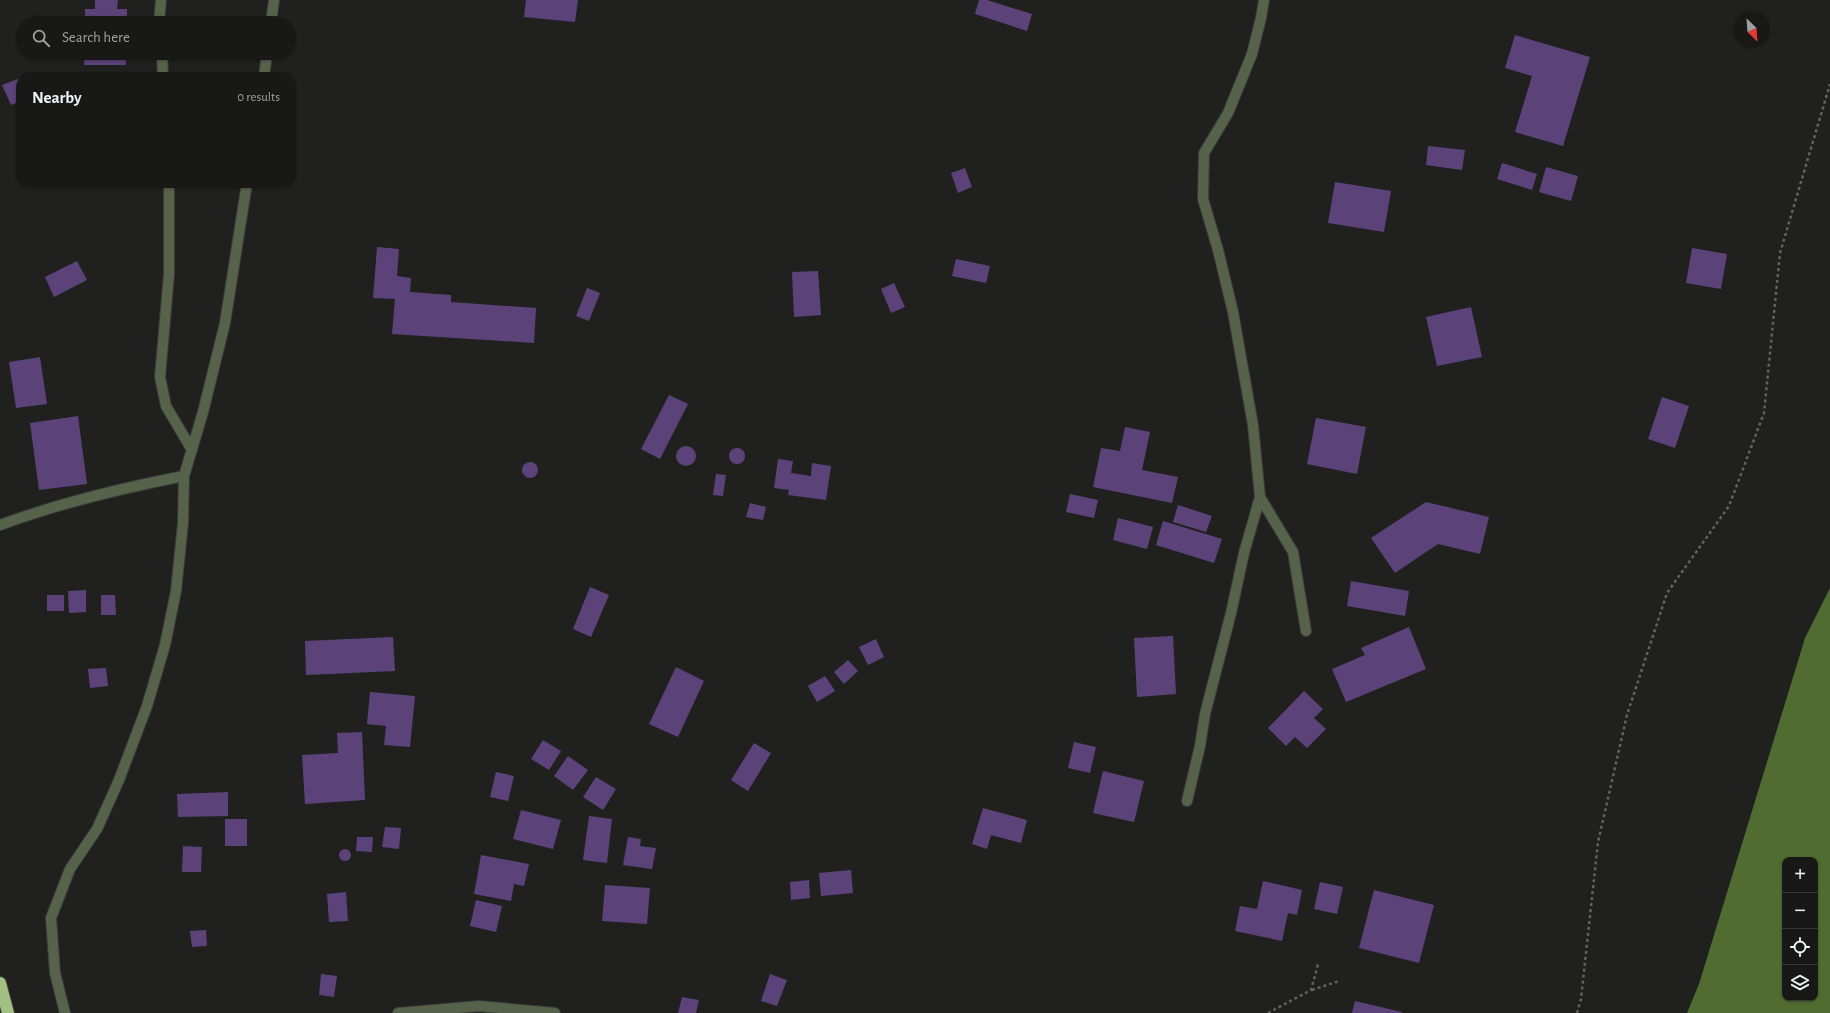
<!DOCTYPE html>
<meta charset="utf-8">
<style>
:root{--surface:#181917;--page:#252624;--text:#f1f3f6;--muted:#9fa0a1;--line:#363836}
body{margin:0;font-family:"Alegreya Sans",sans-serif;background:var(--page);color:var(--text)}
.controls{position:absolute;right:12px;bottom:12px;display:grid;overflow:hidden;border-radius:8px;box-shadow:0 1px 3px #0004}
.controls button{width:36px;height:36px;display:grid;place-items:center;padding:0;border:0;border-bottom:1px solid var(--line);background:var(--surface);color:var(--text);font:20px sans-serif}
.compass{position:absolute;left:1734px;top:12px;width:36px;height:36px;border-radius:50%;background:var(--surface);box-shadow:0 1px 3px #0004;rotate:155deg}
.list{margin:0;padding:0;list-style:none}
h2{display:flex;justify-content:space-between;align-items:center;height:52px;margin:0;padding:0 16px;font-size:17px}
h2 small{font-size:13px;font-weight:400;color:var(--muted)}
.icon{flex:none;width:22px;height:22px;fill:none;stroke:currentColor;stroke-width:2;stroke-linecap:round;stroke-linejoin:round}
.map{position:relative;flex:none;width:1830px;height:1013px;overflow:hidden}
.search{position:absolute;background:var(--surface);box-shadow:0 1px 3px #0004;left:16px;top:16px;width:280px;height:44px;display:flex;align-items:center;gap:10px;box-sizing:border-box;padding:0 14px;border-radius:22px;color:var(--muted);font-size:15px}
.panel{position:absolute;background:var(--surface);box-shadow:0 1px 3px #0004;left:16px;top:72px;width:280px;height:116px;border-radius:16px}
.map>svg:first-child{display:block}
</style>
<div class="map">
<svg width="1830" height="1013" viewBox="0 0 1830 1013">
<rect width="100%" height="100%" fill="#20211f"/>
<path fill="#506c30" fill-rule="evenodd" d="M1830,588V1013H1687L1699,984L1805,638ZM1785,860H1815V998H1785Z"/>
<g fill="#5b437a">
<polygon points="95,0 118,0 117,9 127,9 127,23 85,23 85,9 95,9"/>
<polygon points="526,0 578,0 575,22 524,17"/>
<polygon points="979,0 987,0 1032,14 1027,31 975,14"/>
<polygon points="1515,35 1590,57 1563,146 1515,132 1532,76 1505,68"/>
<polygon points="85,53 126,53 126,65 84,65"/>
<polygon points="18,79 21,87 21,101 11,105 2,85"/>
<polygon points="1428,146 1465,150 1462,170 1426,165"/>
<polygon points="1502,163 1537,174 1532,190 1497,179"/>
<polygon points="1546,167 1578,176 1571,201 1539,192"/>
<polygon points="965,168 972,187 958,193 951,173"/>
<polygon points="1335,182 1391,191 1384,232 1328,223"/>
<polygon points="377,247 399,249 397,276 411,278 410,292 451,295 451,302 536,308 534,343 392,334 395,299 373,298"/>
<polygon points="1692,248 1727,254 1721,289 1686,283"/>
<polygon points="956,259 990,266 986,283 952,276"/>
<polygon points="77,261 87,280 54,297 45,277"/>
<polygon points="818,271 821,315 794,317 792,272"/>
<polygon points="894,283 905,307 891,313 881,289"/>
<polygon points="587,288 600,293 589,321 576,316"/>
<polygon points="1471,307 1482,357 1437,366 1426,317"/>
<polygon points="40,357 47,404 16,408 9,362"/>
<polygon points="669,395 688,404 660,459 641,449"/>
<polygon points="1662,397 1689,406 1675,448 1648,439"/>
<polygon points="78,416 87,484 39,490 30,423"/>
<polygon points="1316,418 1366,427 1357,474 1307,464"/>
<polygon points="1125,427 1150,432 1142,470 1178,477 1172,503 1093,487 1101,448 1120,451"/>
<circle cx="686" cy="456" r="10"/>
<circle cx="737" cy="456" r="8"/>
<polygon points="778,459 793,461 791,473 811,476 812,463 831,466 826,500 788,495 789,490 774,488"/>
<circle cx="530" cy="470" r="8"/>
<polygon points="716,474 726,475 723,496 713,495"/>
<polygon points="1070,494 1098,500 1094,518 1066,512"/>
<polygon points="1426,502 1489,517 1480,554 1438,544 1395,573 1371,538"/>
<polygon points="750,503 766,507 763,520 746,517"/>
<polygon points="1178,505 1212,516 1206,532 1173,522"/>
<polygon points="1118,518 1153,527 1147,549 1113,540"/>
<polygon points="1163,521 1222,539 1214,563 1156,545"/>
<polygon points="1351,581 1409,591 1405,616 1347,606"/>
<polygon points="590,587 609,595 591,637 573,629"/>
<polygon points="86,590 86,612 69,613 68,591"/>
<rect x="47" y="595" width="17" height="16"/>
<polygon points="101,595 115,595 116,615 101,615"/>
<polygon points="1409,627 1426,669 1346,702 1332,669 1365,655 1361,648"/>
<polygon points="1173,636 1176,694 1137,697 1134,638"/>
<polygon points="393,637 395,671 306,675 305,641"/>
<polygon points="876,639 884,657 868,665 859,647"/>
<polygon points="848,660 858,671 844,684 834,672"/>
<polygon points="676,667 704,681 678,737 649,724"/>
<polygon points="106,668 108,686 90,688 88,669"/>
<polygon points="825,676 835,691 817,702 808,686"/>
<polygon points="1304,691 1323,709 1314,718 1326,729 1307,748 1295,737 1286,746 1268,728"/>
<polygon points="370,692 415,696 410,747 384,745 386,726 367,724"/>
<polygon points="362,732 365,800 305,804 302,755 338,753 337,733"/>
<polygon points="543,740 561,751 549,770 531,759"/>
<polygon points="1074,742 1096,747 1090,773 1068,768"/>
<polygon points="754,743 771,753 748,791 731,780"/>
<polygon points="568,756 588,770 573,790 554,776"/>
<polygon points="1103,771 1144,781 1134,822 1093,813"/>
<polygon points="496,772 514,776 508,801 490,797"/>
<polygon points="596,777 616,789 603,810 583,797"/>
<polygon points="228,792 228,816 178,817 177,794"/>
<polygon points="983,808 1027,820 1021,843 991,835 987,849 972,844"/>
<polygon points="521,810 561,820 553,849 513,839"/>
<polygon points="589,816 612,819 607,863 583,860"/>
<rect x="225" y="819" width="22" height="27"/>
<polygon points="385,827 401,828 399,849 382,847"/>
<polygon points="357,837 373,837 372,852 356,851"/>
<polygon points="628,837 641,839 640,846 656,848 652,869 623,865"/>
<polygon points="183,846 202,847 201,872 182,872"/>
<circle cx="345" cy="855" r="6"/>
<polygon points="481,855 529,864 524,886 514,884 511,901 474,894"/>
<polygon points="851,870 853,893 821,896 819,873"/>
<polygon points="809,880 810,898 791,900 790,882"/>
<polygon points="1263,881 1302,890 1297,915 1288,913 1282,941 1235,931 1240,906 1257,909"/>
<polygon points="1320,882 1343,887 1337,914 1314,909"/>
<polygon points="605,885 650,888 647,924 602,921"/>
<polygon points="1374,890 1434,905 1419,963 1359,948"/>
<polygon points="346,892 348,921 329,922 327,894"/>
<polygon points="476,900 502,906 496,932 470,926"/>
<polygon points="206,930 207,946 192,947 190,931"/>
<polygon points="321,974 337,976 334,997 319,995"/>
<polygon points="770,974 787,980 777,1006 761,1001"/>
<polygon points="682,997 699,1000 696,1013 678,1013"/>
<polygon points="1355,1001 1402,1012 1402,1013 1352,1013"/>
</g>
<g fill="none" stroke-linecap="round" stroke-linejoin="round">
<defs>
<g id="street">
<polyline points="159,23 161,0"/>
<polyline points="271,23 274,0"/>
<polyline points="162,53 163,77"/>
<polyline points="264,77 267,53"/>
<polyline points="169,183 169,274 160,377 166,406 192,450"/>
<polyline points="1260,497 1293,552 1306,631"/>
<path d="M0,525C60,503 122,488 184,476"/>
<polyline points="1187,801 1200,746 1205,714 1231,613 1244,553 1260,497 1253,425 1233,312 1218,250 1203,199 1204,153 1228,113 1252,54 1261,18 1264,0"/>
<polyline points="65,1013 55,973 51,918 70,869 97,829 119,780 147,706 165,645 176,591 183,523 184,476 203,412 225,323 247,183"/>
<polyline points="398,1013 479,1006 555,1013"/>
</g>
<polyline id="highway" points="0,983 8,1013"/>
</defs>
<use href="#street" stroke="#3c3d3b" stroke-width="12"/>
<use href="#highway" stroke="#3c3d3b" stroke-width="14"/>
<g stroke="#626361" stroke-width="2.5" stroke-dasharray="3 3" stroke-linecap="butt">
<polyline points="1312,990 1339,981"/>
<polyline points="1268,1013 1311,990 1318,964"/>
<polyline points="1577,1013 1581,999 1598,842 1627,715 1667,593 1729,506 1764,413 1780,253 1830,84"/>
</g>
<use href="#street" stroke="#56634a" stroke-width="10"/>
<use href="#highway" stroke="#a1c081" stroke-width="12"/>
</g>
</svg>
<div class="controls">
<button>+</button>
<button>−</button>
<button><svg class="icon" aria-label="locate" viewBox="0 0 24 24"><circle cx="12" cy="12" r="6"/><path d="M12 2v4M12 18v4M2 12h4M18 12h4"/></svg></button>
<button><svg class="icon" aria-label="layers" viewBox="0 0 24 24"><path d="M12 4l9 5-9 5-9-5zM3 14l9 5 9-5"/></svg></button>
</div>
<svg class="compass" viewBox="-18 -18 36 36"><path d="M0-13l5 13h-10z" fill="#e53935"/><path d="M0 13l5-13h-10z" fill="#9fa0a1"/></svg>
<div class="search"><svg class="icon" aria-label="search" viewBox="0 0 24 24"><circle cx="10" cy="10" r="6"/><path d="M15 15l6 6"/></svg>Search here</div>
<section class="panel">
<h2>Nearby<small>0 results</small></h2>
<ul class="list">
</ul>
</section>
</div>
